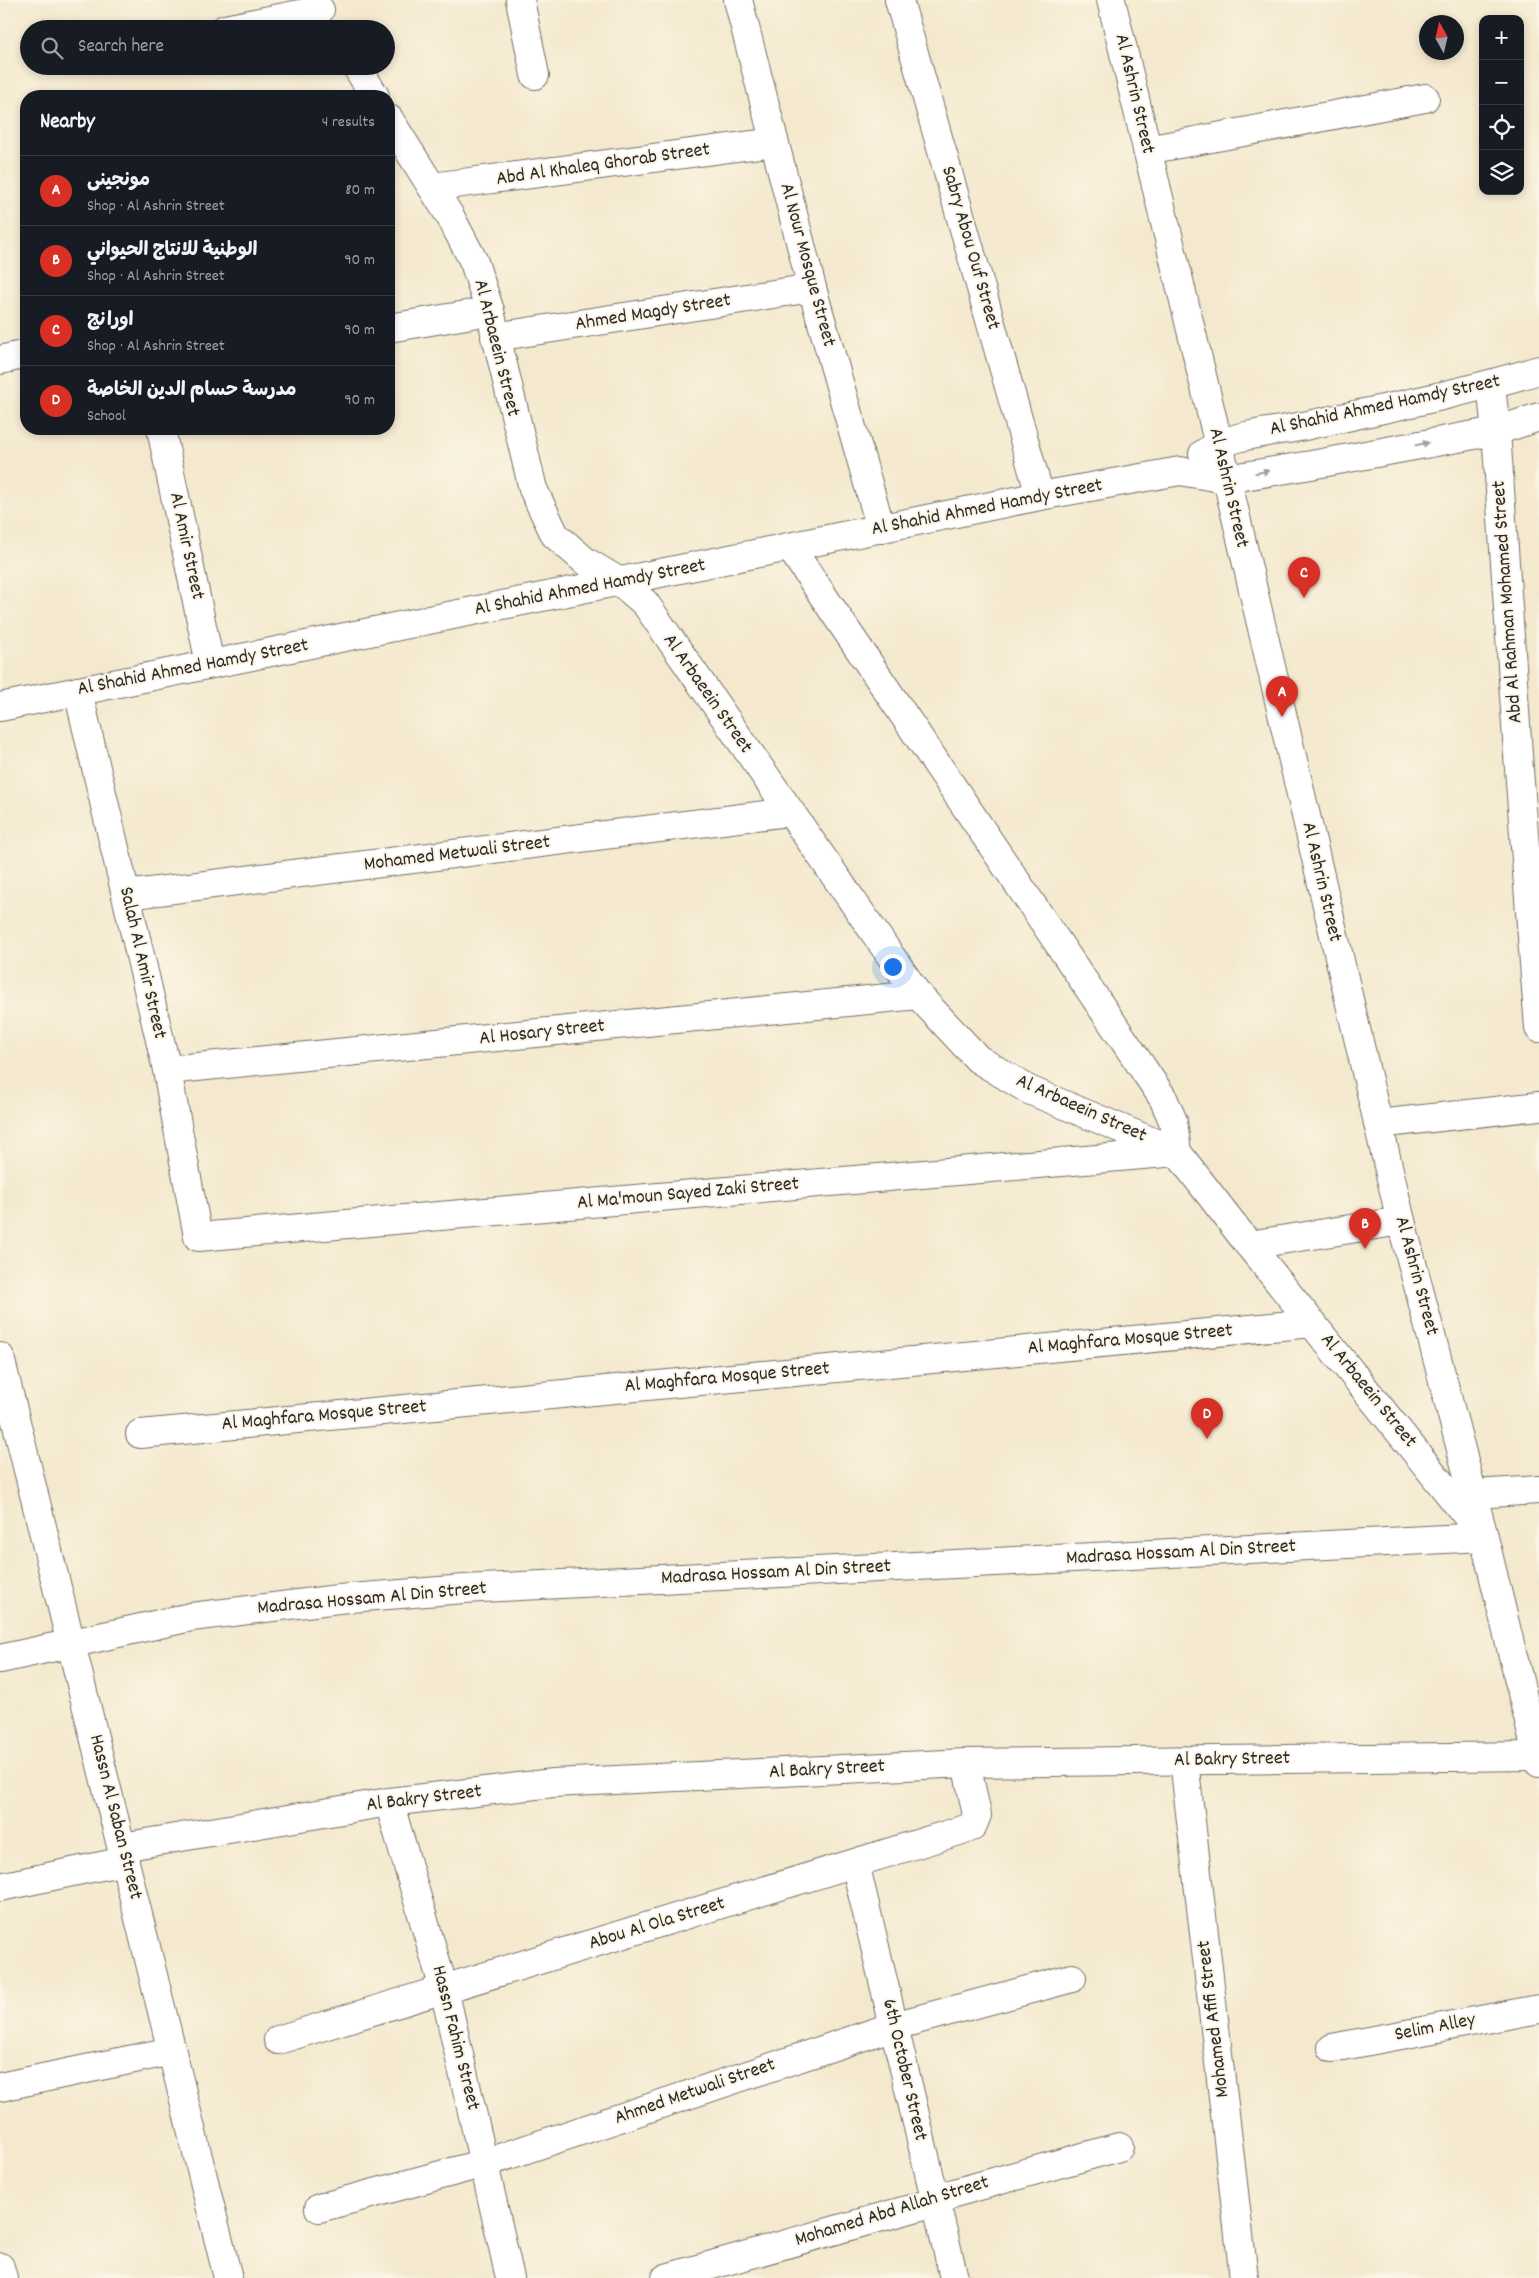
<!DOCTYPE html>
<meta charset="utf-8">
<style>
:root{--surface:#171b24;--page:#20242c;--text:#f1f3f6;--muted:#9ea1a6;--line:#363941;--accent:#d93025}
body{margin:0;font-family:Dekko,"Playpen Sans Arabic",sans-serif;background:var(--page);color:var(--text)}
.controls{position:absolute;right:15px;top:15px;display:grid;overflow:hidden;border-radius:10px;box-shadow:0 2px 8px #0003}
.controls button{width:45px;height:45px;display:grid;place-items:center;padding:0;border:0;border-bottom:1px solid var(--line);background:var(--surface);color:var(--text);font:25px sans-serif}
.compass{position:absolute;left:1419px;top:15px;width:45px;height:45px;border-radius:50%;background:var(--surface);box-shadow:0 2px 8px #0003;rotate:352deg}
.you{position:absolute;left:892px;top:966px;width:18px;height:18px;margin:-12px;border:4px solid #fff;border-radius:50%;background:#1a73e8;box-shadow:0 0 0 8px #1a73e833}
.badge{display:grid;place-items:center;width:32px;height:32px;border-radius:50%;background:var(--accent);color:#fff;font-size:16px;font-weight:700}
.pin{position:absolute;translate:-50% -41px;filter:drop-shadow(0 1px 2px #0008)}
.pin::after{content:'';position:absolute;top:26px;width:18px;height:15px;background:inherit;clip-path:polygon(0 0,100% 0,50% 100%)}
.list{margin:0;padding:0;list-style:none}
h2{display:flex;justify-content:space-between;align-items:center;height:65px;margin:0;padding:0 20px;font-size:21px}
h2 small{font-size:16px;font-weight:400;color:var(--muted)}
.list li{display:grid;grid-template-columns:32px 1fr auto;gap:15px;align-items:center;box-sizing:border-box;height:70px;padding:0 20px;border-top:1px solid var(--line)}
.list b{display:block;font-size:19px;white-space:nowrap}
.list p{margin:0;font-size:16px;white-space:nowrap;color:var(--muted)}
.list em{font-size:16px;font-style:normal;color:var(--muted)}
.icon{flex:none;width:28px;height:28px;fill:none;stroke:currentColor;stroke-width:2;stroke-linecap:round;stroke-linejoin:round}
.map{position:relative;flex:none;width:1539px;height:2278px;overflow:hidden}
.search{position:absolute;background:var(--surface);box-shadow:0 2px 8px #0003;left:20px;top:20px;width:375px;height:55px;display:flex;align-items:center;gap:12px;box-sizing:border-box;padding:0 18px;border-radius:28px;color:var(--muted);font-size:19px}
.panel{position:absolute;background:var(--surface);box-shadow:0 2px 8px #0003;left:20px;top:90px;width:375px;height:345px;border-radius:20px}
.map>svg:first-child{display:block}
</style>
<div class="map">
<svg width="1539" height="2278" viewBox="0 0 1539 2278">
<rect width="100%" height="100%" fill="#fcf5e5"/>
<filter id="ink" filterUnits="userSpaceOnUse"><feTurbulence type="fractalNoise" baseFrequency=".02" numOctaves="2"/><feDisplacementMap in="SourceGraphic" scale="10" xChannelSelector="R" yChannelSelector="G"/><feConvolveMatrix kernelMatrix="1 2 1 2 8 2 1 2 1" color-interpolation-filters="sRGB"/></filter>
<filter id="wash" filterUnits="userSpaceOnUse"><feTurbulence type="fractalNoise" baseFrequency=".0096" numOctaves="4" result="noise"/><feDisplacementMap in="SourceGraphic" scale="20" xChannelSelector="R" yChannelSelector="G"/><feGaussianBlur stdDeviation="1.12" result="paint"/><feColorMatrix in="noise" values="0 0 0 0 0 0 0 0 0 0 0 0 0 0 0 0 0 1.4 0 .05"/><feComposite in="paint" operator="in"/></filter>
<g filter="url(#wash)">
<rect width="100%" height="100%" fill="#f4e9ce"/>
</g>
<g filter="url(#ink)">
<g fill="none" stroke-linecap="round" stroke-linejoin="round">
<defs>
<g id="minor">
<polyline points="520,0 535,75"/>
<polyline points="738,0 812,288 881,529"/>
<polyline points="899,0 1040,496"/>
<polyline points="1111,0 1224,466 1401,1221 1484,1537 1539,1763"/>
<polyline points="225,29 320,10"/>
<polyline points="356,66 375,96"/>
<polyline points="389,119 450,216 474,262 490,311 533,489 555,535 585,561 620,582 645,603 918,995 978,1059 1029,1090 1177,1152 1249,1245 1484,1537"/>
<polyline points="1147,150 1425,98"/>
<polyline points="432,187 774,142"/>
<polyline points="389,328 490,311"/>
<polyline points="495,337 812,288"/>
<polyline points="0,360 18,356"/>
<polyline points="1491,385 1496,431 1519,769 1539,1028"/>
<polyline points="161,429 210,664"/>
<path d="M1203,454C1234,432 1272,433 1309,425C1386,408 1464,393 1539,370"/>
<polyline points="78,691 167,1070 198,1237 1177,1152 1173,1121 1163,1098 790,547"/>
<polyline points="0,707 1040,496 1180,471 1226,479 1311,465 1496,431 1539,417"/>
<polyline points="126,895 788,812"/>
<polyline points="167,1070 918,995"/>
<polyline points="1378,1124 1539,1106"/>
<polyline points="1249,1245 1401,1221"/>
<polyline points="0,1357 228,2278"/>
<polyline points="140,1434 1313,1323"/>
<polyline points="1473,1494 1539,1490"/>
<polyline points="0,1659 191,1617 338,1599 464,1589 1484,1537"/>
<polyline points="1184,1761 1244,2278"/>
<polyline points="389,1802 444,1989 510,2278"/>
<polyline points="122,1847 389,1802 553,1783 966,1763 1537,1756"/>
<polyline points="855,1863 954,2278"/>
<polyline points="0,1887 125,1861"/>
<polyline points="278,2040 972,1827 977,1815 966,1763"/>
<polyline points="1332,2048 1539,2009"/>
<polyline points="0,2087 172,2051"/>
<polyline points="319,2208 485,2163 894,2026 1072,1978"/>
<polyline points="0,2267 3,2278"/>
<polyline points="666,2278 935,2202 954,2193 1119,2147"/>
</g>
</defs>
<use href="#minor" stroke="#716e64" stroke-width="30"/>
<use href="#minor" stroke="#fff" stroke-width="28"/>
</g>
<defs><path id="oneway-solid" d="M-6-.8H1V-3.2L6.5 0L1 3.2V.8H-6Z" transform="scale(1.25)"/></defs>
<g fill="#a0a0a0">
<use href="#oneway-solid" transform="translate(1422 444) rotate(-11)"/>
<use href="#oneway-solid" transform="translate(1262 472) rotate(-10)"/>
</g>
</g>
<g text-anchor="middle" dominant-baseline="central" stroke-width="4" stroke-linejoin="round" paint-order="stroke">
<g font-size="20" fill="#2b2b2b" stroke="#fcf5e5">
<text transform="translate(1134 94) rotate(77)">Al Ashrin Street</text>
<text transform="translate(603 165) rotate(-8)">Abd Al Khaleq Ghorab Street</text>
<text transform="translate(970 248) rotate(74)">Sabry Abou Ouf Street</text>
<text transform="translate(807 265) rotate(75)">Al Nour Mosque Street</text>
<text transform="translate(653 313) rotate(-9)">Ahmed Magdy Street</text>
<text transform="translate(496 348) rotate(76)">Al Arbaeein Street</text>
<text transform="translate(1385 406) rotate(-12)">Al Shahid Ahmed Hamdy Street</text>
<text transform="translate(1228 488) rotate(77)">Al Ashrin Street</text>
<text transform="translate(987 508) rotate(-11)">Al Shahid Ahmed Hamdy Street</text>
<text transform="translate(186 546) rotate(78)">Al Amir Street</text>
<text transform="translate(590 588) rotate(-11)">Al Shahid Ahmed Hamdy Street</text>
<text transform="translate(1508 602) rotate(-94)">Abd Al Rahman Mohamed Street</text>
<text transform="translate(193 668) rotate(-11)">Al Shahid Ahmed Hamdy Street</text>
<text transform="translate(707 694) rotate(55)">Al Arbaeein Street</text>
<text transform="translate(457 854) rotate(-7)">Mohamed Metwali Street</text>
<text transform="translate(1321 882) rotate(77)">Al Ashrin Street</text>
<text transform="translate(142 963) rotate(77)">Salah Al Amir Street</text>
<text transform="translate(542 1033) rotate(-6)">Al Hosary Street</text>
<text transform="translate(1081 1109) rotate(24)">Al Arbaeein Street</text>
<text transform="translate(688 1194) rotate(-5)">Al Ma'moun Sayed Zaki Street</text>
<text transform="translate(1416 1276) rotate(75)">Al Ashrin Street</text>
<text transform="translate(1130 1340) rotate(-5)">Al Maghfara Mosque Street</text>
<text transform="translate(727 1378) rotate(-5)">Al Maghfara Mosque Street</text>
<text transform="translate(1368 1391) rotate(51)">Al Arbaeein Street</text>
<text transform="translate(324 1416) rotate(-5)">Al Maghfara Mosque Street</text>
<text transform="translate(1181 1553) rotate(-3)">Madrasa Hossam Al Din Street</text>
<text transform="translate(776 1573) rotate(-3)">Madrasa Hossam Al Din Street</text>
<text transform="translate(372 1599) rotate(-5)">Madrasa Hossam Al Din Street</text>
<text transform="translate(1232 1760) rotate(-1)">Al Bakry Street</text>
<text transform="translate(827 1770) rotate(-3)">Al Bakry Street</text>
<text transform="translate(424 1799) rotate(-7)">Al Bakry Street</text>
<text transform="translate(115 1817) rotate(76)">Hassn Al Saban Street</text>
<text transform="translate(657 1924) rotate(-17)">Abou Al Ola Street</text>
<text transform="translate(1214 2019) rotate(-97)">Mohamed Afifi Street</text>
<text transform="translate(1435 2028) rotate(-11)">Selim Alley</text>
<text transform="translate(455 2038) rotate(76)">Hassn Fahim Street</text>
<text transform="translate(904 2070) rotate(77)">6th October Street</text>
<text transform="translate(695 2092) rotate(-19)">Ahmed Metwali Street</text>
<text transform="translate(892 2212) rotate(-17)">Mohamed Abd Allah Street</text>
</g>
</g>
</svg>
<div class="controls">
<button>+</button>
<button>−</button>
<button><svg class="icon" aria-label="locate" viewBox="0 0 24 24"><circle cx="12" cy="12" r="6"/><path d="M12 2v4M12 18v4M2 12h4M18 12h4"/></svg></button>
<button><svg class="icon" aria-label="layers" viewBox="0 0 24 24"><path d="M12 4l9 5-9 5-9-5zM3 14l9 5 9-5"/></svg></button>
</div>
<svg class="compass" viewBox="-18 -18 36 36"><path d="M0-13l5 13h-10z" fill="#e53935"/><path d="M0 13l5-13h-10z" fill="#9ea1a6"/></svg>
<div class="you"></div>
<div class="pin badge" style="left:1282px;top:717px">A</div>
<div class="pin badge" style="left:1365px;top:1249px">B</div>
<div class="pin badge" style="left:1304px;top:598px">C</div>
<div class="pin badge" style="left:1207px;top:1439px">D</div>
<div class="search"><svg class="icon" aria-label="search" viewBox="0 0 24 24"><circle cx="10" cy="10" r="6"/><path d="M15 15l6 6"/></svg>Search here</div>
<section class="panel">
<h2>Nearby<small>4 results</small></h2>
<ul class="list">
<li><span class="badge">A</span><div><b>مونجينى</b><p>Shop · Al Ashrin Street</p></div><em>80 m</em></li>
<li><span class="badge">B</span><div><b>الوطنية للانتاج الحيواني</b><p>Shop · Al Ashrin Street</p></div><em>90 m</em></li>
<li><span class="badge">C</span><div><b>اورانج</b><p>Shop · Al Ashrin Street</p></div><em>90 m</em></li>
<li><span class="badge">D</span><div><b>مدرسة حسام الدين الخاصة</b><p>School</p></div><em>90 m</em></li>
</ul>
</section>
</div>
